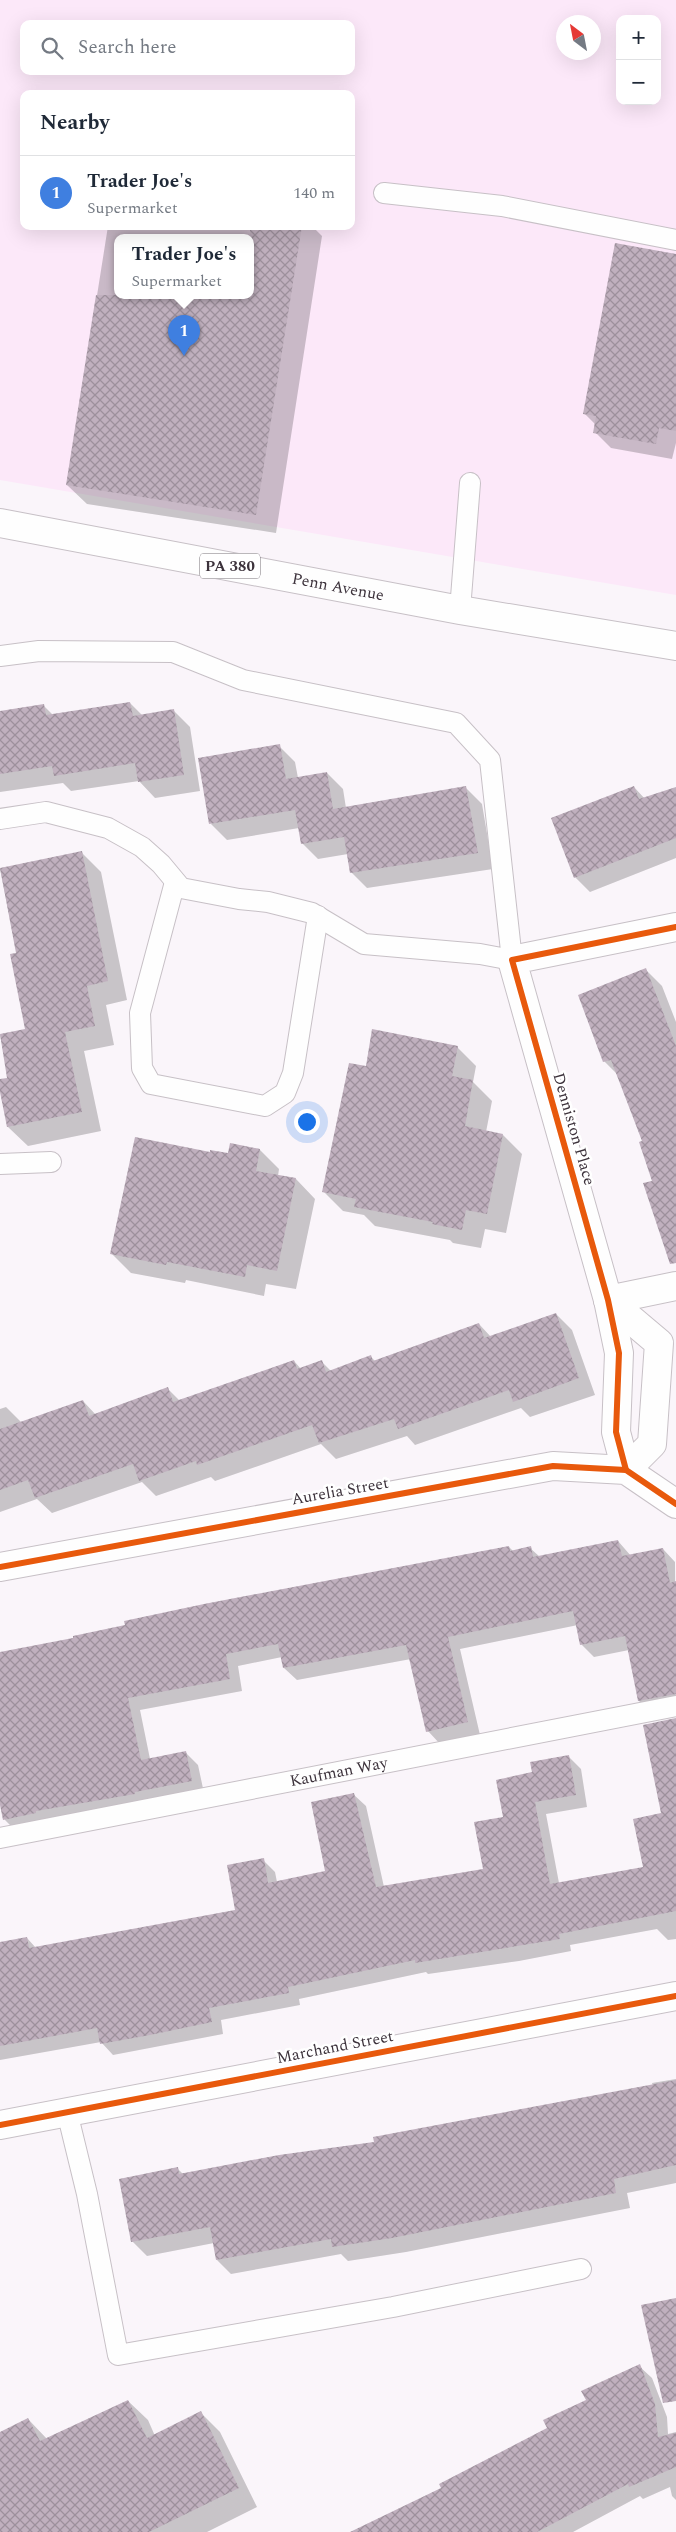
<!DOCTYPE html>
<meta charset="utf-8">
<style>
:root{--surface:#fff;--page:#f2f2f3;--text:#1f2937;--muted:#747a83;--line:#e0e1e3;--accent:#7e767e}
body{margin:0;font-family:Spectral,serif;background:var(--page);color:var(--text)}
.controls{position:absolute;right:15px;top:15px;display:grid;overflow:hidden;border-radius:10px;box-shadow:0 5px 20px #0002}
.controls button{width:45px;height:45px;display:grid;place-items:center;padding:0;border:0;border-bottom:1px solid var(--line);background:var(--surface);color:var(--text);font:25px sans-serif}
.compass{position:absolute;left:556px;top:15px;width:45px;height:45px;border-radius:50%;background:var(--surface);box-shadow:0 5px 20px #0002;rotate:328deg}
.you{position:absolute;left:306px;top:1121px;width:18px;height:18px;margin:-12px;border:4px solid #fff;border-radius:50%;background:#1a73e8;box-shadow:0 0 0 8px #1a73e833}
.badge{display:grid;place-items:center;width:32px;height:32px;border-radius:50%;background:var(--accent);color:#fff;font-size:16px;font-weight:700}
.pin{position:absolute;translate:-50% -41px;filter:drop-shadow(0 1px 2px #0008)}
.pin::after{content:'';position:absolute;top:26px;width:18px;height:15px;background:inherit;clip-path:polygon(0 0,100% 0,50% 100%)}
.popup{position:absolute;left:114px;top:234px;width:140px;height:65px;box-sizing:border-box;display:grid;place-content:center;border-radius:10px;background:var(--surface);filter:drop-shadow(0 1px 4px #0005);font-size:16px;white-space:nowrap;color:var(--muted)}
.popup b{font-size:19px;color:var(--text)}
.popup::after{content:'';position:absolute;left:50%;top:100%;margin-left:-10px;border:10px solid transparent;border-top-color:var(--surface)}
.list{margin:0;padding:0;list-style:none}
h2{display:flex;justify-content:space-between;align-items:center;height:65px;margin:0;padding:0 20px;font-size:21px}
h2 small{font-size:16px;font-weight:400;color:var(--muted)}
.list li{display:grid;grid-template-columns:32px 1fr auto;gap:15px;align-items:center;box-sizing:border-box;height:75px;padding:0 20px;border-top:1px solid var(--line)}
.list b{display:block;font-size:19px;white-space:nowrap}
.list p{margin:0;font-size:16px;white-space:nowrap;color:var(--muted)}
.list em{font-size:16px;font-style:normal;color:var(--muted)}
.icon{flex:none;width:28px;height:28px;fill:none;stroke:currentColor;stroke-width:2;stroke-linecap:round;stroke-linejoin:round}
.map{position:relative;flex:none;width:676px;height:2532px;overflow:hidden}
.search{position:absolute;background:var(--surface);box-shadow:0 5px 20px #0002;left:20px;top:20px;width:335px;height:55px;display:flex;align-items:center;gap:12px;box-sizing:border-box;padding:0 18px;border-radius:10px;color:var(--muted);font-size:19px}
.panel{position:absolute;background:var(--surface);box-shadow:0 5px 20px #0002;left:20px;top:90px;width:335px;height:140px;border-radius:10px}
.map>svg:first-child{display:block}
</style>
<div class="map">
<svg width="676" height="2532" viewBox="0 0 676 2532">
<defs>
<pattern id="building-cross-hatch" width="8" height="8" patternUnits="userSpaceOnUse" patternTransform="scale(1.25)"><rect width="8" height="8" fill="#c0b0be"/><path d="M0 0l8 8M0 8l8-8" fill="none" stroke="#9d909c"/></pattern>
</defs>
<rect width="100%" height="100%" fill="#faf5fa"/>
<path fill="#fce8f9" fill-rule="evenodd" d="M0,0H676V595L0,480ZM620,19H657V101H620ZM564,22H594V52H564ZM24,24H351V71H24ZM24,94H351V226H24ZM118,237H250V295H118Z"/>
<g fill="#0003" fill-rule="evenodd">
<path d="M108,226H312L322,236L276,533L87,504L67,485ZM118,237H250V295H118Z"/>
<polygon points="676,255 676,443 672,459 611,448 595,432 596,425 585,414"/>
<polygon points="130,703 143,716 174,711 190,727 200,791 155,798 139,781 71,791 63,783 0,792 0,712 43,705 53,715"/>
<polygon points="279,746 295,762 298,778 327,773 343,789 346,808 466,788 482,804 493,869 367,888 351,872 348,854 318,859 302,843 299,828 227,840 211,824"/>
<polygon points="634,787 645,799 676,788 676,858 590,892 575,877"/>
<polygon points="82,853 101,872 127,1000 106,1005 114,1045 84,1051 101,1131 28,1146 8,1127 0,1086 0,1080 9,1079 0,1035 27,1030 17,954 0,869"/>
<polygon points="646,970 662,986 676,1022 676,1261 643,1142 618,1075 604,1061"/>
<polygon points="457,1047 476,1066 473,1082 492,1101 486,1132 503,1135 522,1154 506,1233 485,1229 481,1248 453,1243 450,1240 375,1226 364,1215 343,1211 324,1192 366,1067"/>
<polygon points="260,1150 279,1169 278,1176 296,1179 315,1199 296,1289 266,1284 264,1296 186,1280 185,1283 131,1273 112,1254 211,1153 229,1155"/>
<polygon points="556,1314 572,1330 595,1395 530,1417 521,1408 415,1445 407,1436 336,1459 321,1444 215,1481 211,1477 156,1496 142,1482 52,1513 37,1499 0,1512 0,1409 6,1407 22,1423 83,1401 96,1415 168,1389 180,1401 294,1361 301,1369 321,1361 331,1371 371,1357 375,1361 479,1324 491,1337"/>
<polygon points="618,1541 631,1556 663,1549 675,1562 676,1709 652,1713 639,1701 629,1650 594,1657 581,1644 578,1625 460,1649 480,1735 440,1744 428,1731 411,1659 297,1680 284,1668 282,1657 238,1666 242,1691 140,1710 150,1759 185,1752 198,1765 204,1793 17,1832 5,1820 0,1799 0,1654 509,1547 513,1551 530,1548 540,1557"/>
<polygon points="676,1719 676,1939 668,1940 657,1929 570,1945 571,1951 519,1961 428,1974 426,1972 299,1999 300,2005 221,2020 223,2034 113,2055 101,2042 0,2060 0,1943 27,1938 36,1948 236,1911 263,1860 275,1872 277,1882 327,1872 353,1794 366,1806 384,1887 484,1870 505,1818 534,1773 569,1757 581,1769 587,1807 546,1814 559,1883 644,1868 663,1814"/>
<polygon points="676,2079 676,2183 627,2193 630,2208 406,2252 348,2261 341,2254 231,2274 217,2260 214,2243 147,2256 132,2241 178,2169 183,2174 375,2143 653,2086 652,2083"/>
<polygon points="639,2366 652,2378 667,2417 668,2434 676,2432 676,2500 672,2496 670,2487 643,2499 640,2496 573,2532 375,2532 443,2489 549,2429"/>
<polygon points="128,2401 148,2420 155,2436 201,2413 220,2432 257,2507 207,2532 0,2532 0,2433 28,2419 47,2439"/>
</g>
<g fill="url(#building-cross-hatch)">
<polygon points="250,226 302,226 256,515 66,485 96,295 250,295"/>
<polygon points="615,243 676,254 676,431 659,428 656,444 593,433 596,416 583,414"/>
<polygon points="130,702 133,716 174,709 184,775 138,782 135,763 54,776 52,766 0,774 0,711 44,704 46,715"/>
<polygon points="280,744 286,779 327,772 333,809 466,786 478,853 350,873 344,837 301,844 295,810 209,824 198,758"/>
<polygon points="634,786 639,799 676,787 676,838 574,878 551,818"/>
<polygon points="82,851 108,981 87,986 95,1026 65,1032 82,1112 7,1127 0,1092 0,1079 7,1078 0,1034 25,1029 10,954 16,953 0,868"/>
<polygon points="646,968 676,1046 676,1263 670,1264 643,1183 652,1181 639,1142 642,1141 611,1060 603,1062 578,995"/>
<polygon points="372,1029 458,1046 452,1076 473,1080 465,1126 503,1134 487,1214 466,1210 462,1230 432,1224 433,1222 354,1207 356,1199 322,1192 349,1063 366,1066"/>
<polygon points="135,1137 210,1152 210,1150 228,1153 230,1143 260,1149 256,1171 296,1178 277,1271 247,1265 245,1277 167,1262 166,1265 110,1254"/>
<polygon points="556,1313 579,1378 513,1402 509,1390 398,1429 394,1419 319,1443 312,1425 197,1465 196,1461 139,1481 133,1464 35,1498 28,1480 0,1490 0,1429 83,1400 89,1416 168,1387 173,1402 294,1360 297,1369 322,1360 326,1372 371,1355 373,1361 479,1323 484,1338"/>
<polygon points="618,1540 622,1556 663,1548 670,1583 676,1581 676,1694 638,1701 625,1636 580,1645 573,1611 448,1637 468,1722 426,1732 406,1645 283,1668 278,1644 226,1654 230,1679 128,1698 141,1760 186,1751 192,1781 135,1792 135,1794 36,1811 36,1813 3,1820 0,1805 0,1652 73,1638 73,1636 125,1625 124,1621 204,1604 509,1546 510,1551 531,1546 533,1557"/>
<polygon points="676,1718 676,1911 559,1934 560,1939 415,1963 415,1960 288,1987 289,1993 209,2008 212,2022 150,2035 100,2044 97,2028 0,2046 0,1942 27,1937 29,1948 235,1910 227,1865 264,1858 268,1883 325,1871 311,1802 354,1793 376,1887 483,1869 474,1822 503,1817 496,1780 532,1772 530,1762 569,1755 576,1795 535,1802 550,1884 643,1867 633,1819 661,1813 643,1725"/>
<polygon points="676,2080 676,2165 614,2179 616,2193 392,2238 332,2247 331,2239 216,2260 210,2227 131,2242 119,2179 178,2167 179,2174 279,2155 374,2142 373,2137"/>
<polygon points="676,2298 676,2401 663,2403 641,2305"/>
<polygon points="640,2364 655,2404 658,2437 676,2433 676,2467 629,2487 628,2484 537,2532 350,2532 441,2488 439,2484 547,2428 543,2420 586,2400 581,2391"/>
<polygon points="128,2400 147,2438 201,2411 239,2488 149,2532 0,2532 0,2432 28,2418 40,2441"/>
</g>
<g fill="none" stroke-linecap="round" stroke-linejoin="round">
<defs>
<g id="service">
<polyline points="384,193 502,206 676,240"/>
<polyline points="460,610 470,483"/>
<polyline points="0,656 39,651 173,652 243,680 456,723 490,760 512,960 480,954 364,944 312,913 268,902 239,899 181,888 161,864 142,847 108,828 46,812 0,819"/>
<polyline points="175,882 140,1013 142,1068 151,1084 265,1106 285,1093 293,1073 318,916"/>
<polyline points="0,1164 51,1162"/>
<path id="s1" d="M0,1838L676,1706"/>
<polyline points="67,2112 87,2194 118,2355 393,2307 581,2269"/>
</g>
<g id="minor">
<polyline points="608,1300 659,1343 652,1444 626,1470"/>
<polyline points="608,1300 676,1286"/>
<polyline points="626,1470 616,1432 619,1353 608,1300 512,960 676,927"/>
<polyline points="0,1567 553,1466 626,1470 676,1504"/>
<polyline points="0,2125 676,1996"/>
</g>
<g id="primary">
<path id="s2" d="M0,523L460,610L676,646"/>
</g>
</defs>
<use href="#service" stroke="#c7c0c6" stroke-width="22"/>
<use href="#minor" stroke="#c7c0c6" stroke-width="30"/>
<use href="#primary" stroke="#c7c0c6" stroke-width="30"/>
<use href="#service" stroke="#fefefe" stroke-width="20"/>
<use href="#minor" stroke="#fefefe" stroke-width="28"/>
<use href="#primary" stroke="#fefefe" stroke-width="28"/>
<defs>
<g id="cycleway">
<polyline points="626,1470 616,1432 619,1353 608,1300 512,960 676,927"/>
<polyline points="0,1567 553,1466 626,1470 676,1504"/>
<polyline points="0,2125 676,1996"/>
</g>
</defs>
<use href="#cycleway" stroke="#fff" stroke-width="9"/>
<use href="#cycleway" stroke="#e8590c" stroke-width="6"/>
</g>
<g text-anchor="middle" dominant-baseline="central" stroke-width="5" stroke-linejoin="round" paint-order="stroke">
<rect fill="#fff" stroke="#767076" stroke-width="1" x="200" y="553.5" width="60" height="25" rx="4"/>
<g font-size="15" font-weight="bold" fill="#3c323b">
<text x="230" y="566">PA 380</text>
</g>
<g font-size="16" fill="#3c323b" stroke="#fff">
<text stroke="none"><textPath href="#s2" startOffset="344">Penn Avenue</textPath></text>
<text transform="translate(574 1129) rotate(74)">Denniston Place</text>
<text transform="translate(340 1491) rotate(-10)">Aurelia Street</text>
<text stroke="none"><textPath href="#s1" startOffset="345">Kaufman Way</textPath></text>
<text transform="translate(335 2047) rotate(-11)">Marchand Street</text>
</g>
</g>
</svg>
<div class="controls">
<button>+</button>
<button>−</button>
</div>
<svg class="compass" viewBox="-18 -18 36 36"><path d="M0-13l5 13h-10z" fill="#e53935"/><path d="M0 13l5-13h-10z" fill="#747a83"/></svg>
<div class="you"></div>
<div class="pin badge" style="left:184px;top:356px;background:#3f7fe0">1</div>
<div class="popup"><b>Trader Joe's</b>Supermarket</div>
<div class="search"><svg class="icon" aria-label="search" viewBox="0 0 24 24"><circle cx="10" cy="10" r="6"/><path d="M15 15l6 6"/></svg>Search here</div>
<section class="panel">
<h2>Nearby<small></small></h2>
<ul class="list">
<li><span class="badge" style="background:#3f7fe0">1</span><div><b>Trader Joe's</b><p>Supermarket</p></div><em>140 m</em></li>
</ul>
</section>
</div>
